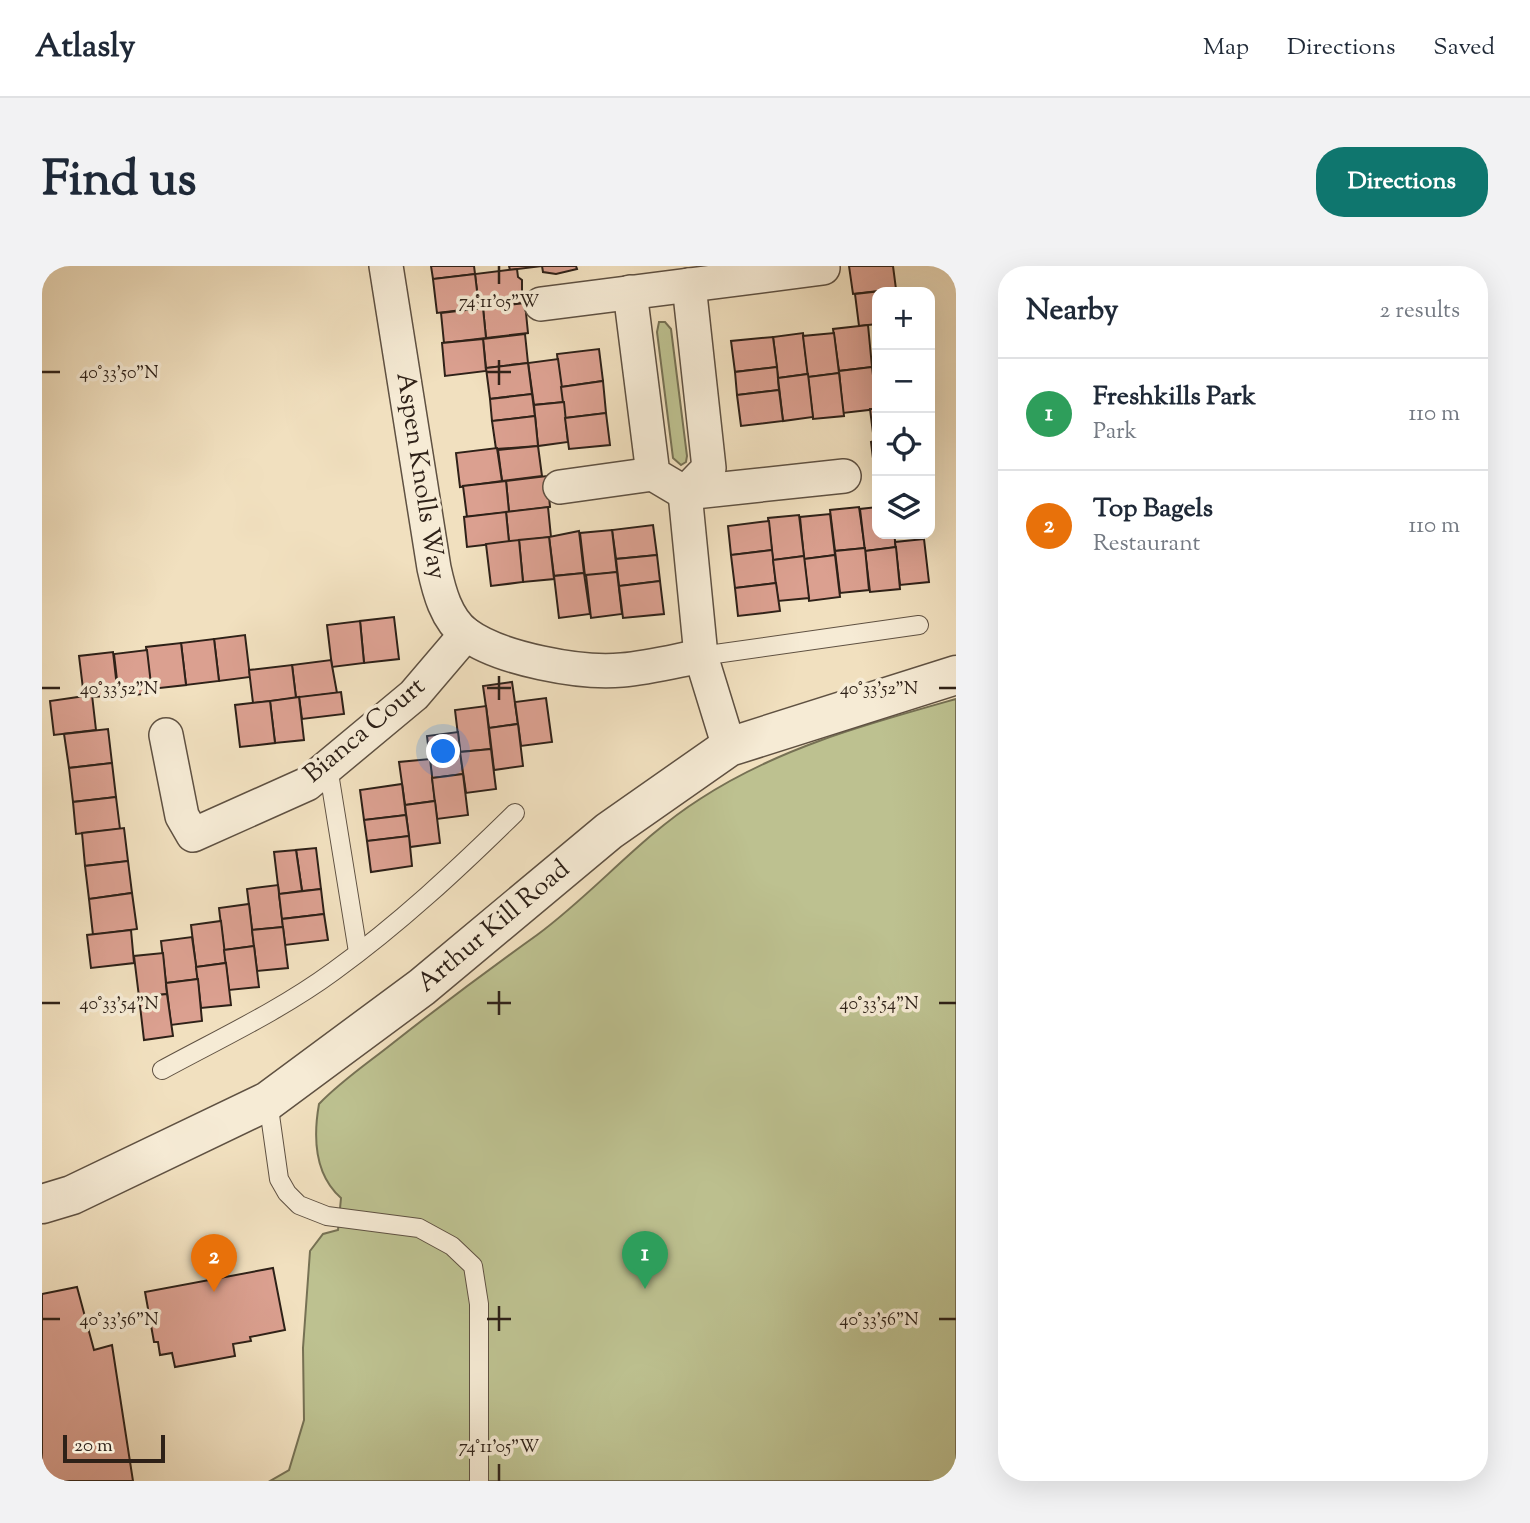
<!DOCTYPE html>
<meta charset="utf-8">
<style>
:root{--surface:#fff;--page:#f2f2f3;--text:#1f2937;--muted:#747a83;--line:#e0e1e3;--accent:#0f766e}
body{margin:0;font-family:"Sorts Mill Goudy",serif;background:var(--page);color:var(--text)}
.controls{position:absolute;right:21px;top:21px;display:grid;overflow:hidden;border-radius:14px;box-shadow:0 7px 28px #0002}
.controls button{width:63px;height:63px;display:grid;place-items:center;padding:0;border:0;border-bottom:2px solid var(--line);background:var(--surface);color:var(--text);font:35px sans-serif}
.scale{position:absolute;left:21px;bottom:18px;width:102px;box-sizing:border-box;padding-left:7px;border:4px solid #2e2118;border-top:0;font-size:19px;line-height:24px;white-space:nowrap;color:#2e2118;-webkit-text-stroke:5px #f6ebd5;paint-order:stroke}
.you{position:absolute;left:402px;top:486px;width:24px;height:24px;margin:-18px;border:5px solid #fff;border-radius:50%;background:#1a73e8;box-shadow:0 0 0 10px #1a73e833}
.badge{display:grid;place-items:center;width:46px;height:46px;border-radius:50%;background:var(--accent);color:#fff;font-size:23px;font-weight:700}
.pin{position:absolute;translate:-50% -58px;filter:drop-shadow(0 2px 4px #0008)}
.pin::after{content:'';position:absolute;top:37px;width:24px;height:21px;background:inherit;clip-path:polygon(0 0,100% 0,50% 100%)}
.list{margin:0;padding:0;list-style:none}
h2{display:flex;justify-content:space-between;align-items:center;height:91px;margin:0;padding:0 28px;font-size:30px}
h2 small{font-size:23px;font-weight:400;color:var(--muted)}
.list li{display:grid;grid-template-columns:46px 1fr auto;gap:21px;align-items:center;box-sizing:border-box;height:112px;padding:0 28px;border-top:2px solid var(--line)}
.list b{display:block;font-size:26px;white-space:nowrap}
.list p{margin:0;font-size:23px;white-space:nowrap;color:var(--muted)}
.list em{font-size:23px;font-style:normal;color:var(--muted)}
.icon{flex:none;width:38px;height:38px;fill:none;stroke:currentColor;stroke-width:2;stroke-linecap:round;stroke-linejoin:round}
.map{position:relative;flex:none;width:914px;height:1215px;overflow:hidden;border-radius:28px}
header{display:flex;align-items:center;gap:42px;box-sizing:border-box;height:98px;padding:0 35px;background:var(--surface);border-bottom:2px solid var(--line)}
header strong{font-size:33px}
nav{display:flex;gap:38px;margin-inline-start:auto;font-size:24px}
.intro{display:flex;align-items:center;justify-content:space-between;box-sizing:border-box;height:168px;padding:0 42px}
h1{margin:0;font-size:49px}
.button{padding:18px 32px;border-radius:28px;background:var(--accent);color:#fff;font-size:24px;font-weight:700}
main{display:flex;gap:42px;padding:0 42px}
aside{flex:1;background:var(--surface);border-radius:28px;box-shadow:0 7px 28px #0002}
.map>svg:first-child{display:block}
</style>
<header>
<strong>Atlasly</strong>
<nav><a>Map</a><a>Directions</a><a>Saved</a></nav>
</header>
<div class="intro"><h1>Find us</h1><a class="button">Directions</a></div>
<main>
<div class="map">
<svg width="914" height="1215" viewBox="0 0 914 1215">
<rect width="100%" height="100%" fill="#f1e0bf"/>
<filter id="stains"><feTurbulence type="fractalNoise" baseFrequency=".00286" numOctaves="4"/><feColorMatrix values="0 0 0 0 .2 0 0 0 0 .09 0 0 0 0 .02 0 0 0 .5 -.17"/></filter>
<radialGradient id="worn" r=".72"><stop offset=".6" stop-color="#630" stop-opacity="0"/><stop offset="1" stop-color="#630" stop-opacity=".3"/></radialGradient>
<g fill="#bdc190" stroke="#767154" stroke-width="2">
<polygon points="617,56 623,56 629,63 645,190 644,196 639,199 631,192 615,66"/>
<path d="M914,433V1215H228L247,1204L262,1154L261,1082L268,985L281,968L296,964L299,932C272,908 271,872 277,838C299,815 326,797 351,777C398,740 446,704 495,669C552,627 598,571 658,533C736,482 825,458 914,433Z"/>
</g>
<g fill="#dba090" stroke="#2e2118" stroke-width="2">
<polygon points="389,0 432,0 433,8 391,13"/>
<polygon points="467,0 500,0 468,4"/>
<polygon points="500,0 534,0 535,3 514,8 501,6"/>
<polygon points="807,0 851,0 854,23 811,28"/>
<polygon points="475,3 476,11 480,14 480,37 437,42 433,8"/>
<polygon points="433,8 437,42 395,47 391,13"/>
<polygon points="857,23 858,26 835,26 835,58 817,60 813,28"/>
<polygon points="483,37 486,67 444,72 441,42"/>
<polygon points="441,42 444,72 402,77 399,47"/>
<polygon points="826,59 830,101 797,105 791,63"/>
<polygon points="761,67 766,108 736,112 731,71"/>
<polygon points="792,67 797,107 766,111 761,70"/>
<polygon points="483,68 486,97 444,102 441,73"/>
<polygon points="731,71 735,101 693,106 689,75"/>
<polygon points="441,73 444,105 403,110 400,77"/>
<polygon points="557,83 561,115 519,121 515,88"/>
<polygon points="516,93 522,136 492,139 486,97"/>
<polygon points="486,97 490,128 448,133 444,102"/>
<polygon points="735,101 737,124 695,129 693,106"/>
<polygon points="830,101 835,143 801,147 797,105"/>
<polygon points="797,107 802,150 771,153 766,111"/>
<polygon points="766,108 771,151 741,155 736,112"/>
<polygon points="561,115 564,147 523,152 519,121"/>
<polygon points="737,124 741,155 699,160 695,129"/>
<polygon points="490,128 493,150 450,155 448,133"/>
<polygon points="522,136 526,176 496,180 492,139"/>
<polygon points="828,143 835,143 835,175 832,175"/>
<polygon points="564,147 568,179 527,183 523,152"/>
<polygon points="493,150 496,180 454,183 450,155"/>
<polygon points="832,175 835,175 833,209 829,176"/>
<polygon points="496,180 500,210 460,215 456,184"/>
<polygon points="455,182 460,215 418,221 414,187"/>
<polygon points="505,210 508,241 467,246 464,215"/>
<polygon points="464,215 467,246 425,251 421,220"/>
<polygon points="506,241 509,271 467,276 464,246"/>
<polygon points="817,241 823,282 793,285 788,244"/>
<polygon points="835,241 835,268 852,268 854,281 823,285 818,243"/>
<polygon points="464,246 467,276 425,281 422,251"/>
<polygon points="788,248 793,289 762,293 758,251"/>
<polygon points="757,249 762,290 731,294 726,252"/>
<polygon points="727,255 730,284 689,289 686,260"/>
<polygon points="611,259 615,289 574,293 570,264"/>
<polygon points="570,264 575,306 543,310 538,267"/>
<polygon points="537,265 542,307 512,310 507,271"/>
<polygon points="507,271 512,313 481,316 477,274"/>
<polygon points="882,273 887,316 858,319 853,276"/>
<polygon points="477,274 481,316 449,320 444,278"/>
<polygon points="854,281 858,323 828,326 823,285"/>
<polygon points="823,282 827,324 798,327 793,285"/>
<polygon points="730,284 734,317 693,322 689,289"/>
<polygon points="615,289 618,315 577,320 574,293"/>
<polygon points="793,289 798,331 767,335 762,293"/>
<polygon points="762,290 767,332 736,335 731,294"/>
<polygon points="575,306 580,348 549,352 544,309"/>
<polygon points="542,307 548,348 517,352 512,310"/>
<polygon points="618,315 622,348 581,352 577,320"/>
<polygon points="734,317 738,345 696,350 693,322"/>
<polygon points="352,351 357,393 322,397 318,355"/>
<polygon points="318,355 322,397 290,401 285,359"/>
<polygon points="203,369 208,411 177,415 172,373"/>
<polygon points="172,373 177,415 144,419 139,377"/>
<polygon points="139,377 144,419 109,423 104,381"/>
<polygon points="105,384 110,427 77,431 72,388"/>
<polygon points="71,386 76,430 42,431 37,390"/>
<polygon points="289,394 295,427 254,432 250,399"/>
<polygon points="250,399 254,432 211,437 207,404"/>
<polygon points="470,416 476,458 447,462 441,420"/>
<polygon points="299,426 302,448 260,453 257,431"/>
<polygon points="50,429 54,464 12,469 8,435"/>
<polygon points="257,431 262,474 233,477 228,435"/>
<polygon points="504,432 510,476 479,480 473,436"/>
<polygon points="228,435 233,477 198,481 193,439"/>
<polygon points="444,440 449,483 418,486 413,444"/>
<polygon points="476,458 481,500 452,504 447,462"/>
<polygon points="66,463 70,497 27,502 22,468"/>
<polygon points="416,466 421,508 390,512 385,470"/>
<polygon points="449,483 454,523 424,527 418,486"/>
<polygon points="388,493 393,535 363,539 357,496"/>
<polygon points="70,497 74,531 31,536 27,502"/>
<polygon points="421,508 426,549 395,553 390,512"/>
<polygon points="360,518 364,549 322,554 318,524"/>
<polygon points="74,531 78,563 34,568 31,536"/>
<polygon points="393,535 398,577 368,581 363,539"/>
<polygon points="364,549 367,570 325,575 322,554"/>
<polygon points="82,562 86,595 43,600 40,567"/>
<polygon points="367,570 370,600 329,606 325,575"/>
<polygon points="274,582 279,623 260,625 254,584"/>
<polygon points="254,584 260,625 237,628 232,586"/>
<polygon points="86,595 90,627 47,633 43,600"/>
<polygon points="236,619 241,661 210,664 205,623"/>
<polygon points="279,623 282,648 240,653 237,628"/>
<polygon points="90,627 95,663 51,669 47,633"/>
<polygon points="207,638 212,680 182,684 177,642"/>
<polygon points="282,648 286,674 243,679 240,653"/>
<polygon points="179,655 184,697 154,701 149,659"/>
<polygon points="241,661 246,702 215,705 210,664"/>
<polygon points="89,664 92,697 49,702 45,669"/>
<polygon points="150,671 156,713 124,717 119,675"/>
<polygon points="212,680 217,721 187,724 182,684"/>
<polygon points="121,687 125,728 97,731 92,690"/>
<polygon points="184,697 189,739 159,742 154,701"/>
<polygon points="156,713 160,755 129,759 124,717"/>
<polygon points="125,728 131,770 102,774 97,731"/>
<polygon points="231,1002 243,1064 208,1071 209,1075 191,1078 193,1090 133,1101 130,1087 118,1089 116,1076 112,1076 103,1026"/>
<polygon points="35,1021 52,1084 70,1079 91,1215 0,1215 0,1028"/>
</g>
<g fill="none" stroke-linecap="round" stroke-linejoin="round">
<defs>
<g id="service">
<polyline points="659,390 877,359"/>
<polyline points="286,501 316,686"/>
<path d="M120,804C177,773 239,744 292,705C357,658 416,603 473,547"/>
<polyline points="226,835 237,913 245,927 257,939 285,950 377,962 410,980 431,1000 437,1038 437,1215"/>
</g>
<g id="minor">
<path d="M344,0L392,302C397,325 404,353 424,368C458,393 539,408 580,404C606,402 633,395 659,390"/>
<polyline points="588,26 611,208 643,227 802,210"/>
<polyline points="499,38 781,2"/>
<polyline points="518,221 611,208"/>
<polyline points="643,227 659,390 687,481"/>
<polyline points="643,227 667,202 647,19"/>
<polyline points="124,469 140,550 151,569 265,518 372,429 424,368"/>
</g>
<polyline id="tertiary" points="0,938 30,929 226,835 380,721 567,565 687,481 914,409"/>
</defs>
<use href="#service" stroke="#5f5142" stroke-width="20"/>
<use href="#minor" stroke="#5f5142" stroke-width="36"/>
<use href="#tertiary" stroke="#5f5142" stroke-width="41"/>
<use href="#service" stroke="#f6ebd5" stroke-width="18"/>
<use href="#minor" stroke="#f6ebd5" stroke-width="33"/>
<use href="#tertiary" stroke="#f6ebd5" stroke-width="38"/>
</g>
<path fill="none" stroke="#2e2118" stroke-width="2.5" d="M457,0V18M457,94V119M0,106H18M445,106H469M457,410V434M0,422H18M445,422H469M897,422H914M457,725V749M0,737H18M445,737H469M897,737H914M457,1040V1065M0,1053H18M445,1053H469M897,1053H914M457,1198V1215"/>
<g text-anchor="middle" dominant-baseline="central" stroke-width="7" stroke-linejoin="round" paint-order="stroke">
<g font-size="26" fill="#2e2118" stroke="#f6ebd5">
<text transform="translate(378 210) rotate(81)">Aspen Knolls Way</text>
<text transform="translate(323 465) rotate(-40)">Bianca Court</text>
<text transform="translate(452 661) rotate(-40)">Arthur Kill Road</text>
</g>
</g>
<g font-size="18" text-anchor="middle" fill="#2e2118" stroke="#f6ebd5" stroke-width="7" stroke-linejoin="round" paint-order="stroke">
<text x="457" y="41">74°11'05"W</text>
<text x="77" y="112">40°33'50"N</text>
<text x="837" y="428">40°33'52"N</text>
<text x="77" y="428">40°33'52"N</text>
<text x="837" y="743">40°33'54"N</text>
<text x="77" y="743">40°33'54"N</text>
<text x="837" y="1059">40°33'56"N</text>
<text x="77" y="1059">40°33'56"N</text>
<text x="457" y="1186">74°11'05"W</text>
</g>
<rect width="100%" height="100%" filter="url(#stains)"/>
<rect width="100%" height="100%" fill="url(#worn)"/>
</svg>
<div class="controls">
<button>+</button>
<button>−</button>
<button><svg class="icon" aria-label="locate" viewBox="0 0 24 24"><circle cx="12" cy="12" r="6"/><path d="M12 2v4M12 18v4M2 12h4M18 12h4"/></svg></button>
<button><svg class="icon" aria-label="layers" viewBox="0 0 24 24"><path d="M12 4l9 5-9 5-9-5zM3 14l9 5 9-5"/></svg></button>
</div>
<div class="scale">20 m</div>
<div class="you"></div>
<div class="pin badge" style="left:603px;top:1023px;background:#2e9e5b">1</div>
<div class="pin badge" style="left:172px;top:1026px;background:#e8710a">2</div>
</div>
<aside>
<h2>Nearby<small>2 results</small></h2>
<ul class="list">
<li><span class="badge" style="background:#2e9e5b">1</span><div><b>Freshkills Park</b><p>Park</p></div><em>110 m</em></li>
<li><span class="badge" style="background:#e8710a">2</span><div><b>Top Bagels</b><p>Restaurant</p></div><em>110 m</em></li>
</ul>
</aside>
</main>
